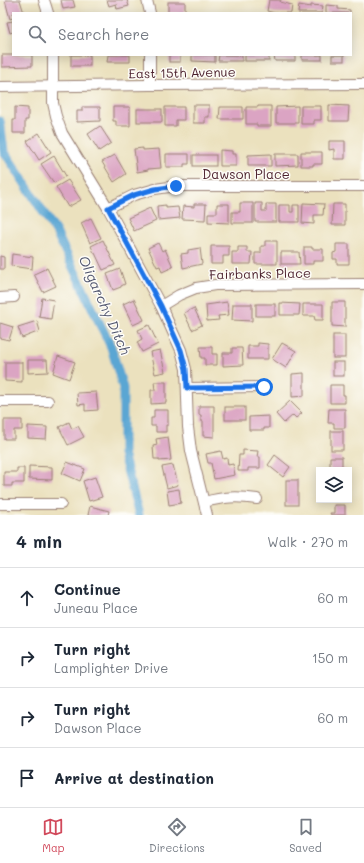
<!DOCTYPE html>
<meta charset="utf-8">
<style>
:root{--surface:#fff;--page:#f2f2f3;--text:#1f2937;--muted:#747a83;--line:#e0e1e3;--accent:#d1495b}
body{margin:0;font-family:Mali,sans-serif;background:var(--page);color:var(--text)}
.controls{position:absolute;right:12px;bottom:12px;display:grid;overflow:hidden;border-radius:0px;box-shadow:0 2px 10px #0003}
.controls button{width:36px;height:36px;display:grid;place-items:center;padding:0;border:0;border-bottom:1px solid var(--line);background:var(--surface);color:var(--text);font:20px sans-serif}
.stop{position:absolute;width:12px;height:12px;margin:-9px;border:3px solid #1a73e8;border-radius:50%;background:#fff}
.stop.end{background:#1a73e8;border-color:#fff;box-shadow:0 1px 4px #0008}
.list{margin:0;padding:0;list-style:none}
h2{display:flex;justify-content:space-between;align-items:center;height:52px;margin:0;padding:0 16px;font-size:17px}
h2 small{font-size:13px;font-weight:400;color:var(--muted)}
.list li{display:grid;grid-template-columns:26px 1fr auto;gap:12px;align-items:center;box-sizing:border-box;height:60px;padding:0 16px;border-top:1px solid var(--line)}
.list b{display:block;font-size:15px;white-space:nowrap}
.list p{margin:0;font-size:13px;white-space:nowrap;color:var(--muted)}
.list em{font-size:13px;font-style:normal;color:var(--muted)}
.icon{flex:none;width:22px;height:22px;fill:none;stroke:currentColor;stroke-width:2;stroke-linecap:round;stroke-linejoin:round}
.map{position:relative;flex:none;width:364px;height:515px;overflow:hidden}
.search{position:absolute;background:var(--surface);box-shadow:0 2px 10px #0003;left:12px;right:12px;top:12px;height:44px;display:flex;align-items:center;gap:10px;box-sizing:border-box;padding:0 14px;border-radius:0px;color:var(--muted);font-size:15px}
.sheet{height:292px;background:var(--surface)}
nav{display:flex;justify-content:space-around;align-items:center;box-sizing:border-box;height:56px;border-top:1px solid var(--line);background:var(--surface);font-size:11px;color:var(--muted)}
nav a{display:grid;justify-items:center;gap:2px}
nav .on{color:var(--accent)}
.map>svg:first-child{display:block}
</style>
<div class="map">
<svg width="364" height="515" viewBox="0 0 364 515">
<rect width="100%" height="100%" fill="#fdfcf7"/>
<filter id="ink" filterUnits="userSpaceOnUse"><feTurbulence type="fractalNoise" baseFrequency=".025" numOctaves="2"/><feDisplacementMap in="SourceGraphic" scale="8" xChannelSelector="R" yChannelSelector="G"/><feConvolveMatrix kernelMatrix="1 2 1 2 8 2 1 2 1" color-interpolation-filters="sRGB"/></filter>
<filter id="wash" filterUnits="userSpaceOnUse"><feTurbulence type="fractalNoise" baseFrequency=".012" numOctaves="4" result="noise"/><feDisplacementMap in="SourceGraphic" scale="16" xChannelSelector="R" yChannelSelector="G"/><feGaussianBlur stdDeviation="0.9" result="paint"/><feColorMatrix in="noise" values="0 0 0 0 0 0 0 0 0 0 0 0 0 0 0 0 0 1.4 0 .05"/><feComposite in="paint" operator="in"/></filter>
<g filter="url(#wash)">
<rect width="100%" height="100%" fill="#ebe1be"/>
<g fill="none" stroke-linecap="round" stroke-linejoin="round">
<polyline stroke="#5aa6d3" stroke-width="9" points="0,121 4,151 56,232 111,347 123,388 123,454 139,515"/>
</g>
<g id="blocks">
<g fill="#dba4c3">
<polygon points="5,0 20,0 24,13 13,13 13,18 10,19"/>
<polygon points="61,0 73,0 75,7 63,9"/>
<polygon points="107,0 127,0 129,6 117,9 116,4 109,6"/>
<polygon points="269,0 281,0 280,2 292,5 291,13 275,13 267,11"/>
<rect x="168" y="2" width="17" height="11"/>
<polygon points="299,5 311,7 311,5 323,6 322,13 298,13"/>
<polygon points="326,5 338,6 338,9 350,10 350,13 326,13"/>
<polygon points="13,21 13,32 10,33 7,22"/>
<polygon points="2,55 32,55 32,66 2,67"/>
<rect x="71" y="55" width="19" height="11"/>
<polygon points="108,55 130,55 130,62 107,62"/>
<rect x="169" y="55" width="11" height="7"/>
<polygon points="192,55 215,55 215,62 192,61"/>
<polygon points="219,55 242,55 242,61 218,61"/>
<rect x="245" y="55" width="24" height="6"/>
<polygon points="274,55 295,55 295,61 275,61"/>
<rect x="302" y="55" width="20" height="5"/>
<rect x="332" y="55" width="12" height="6"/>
<polygon points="193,105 209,105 209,117 205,117 205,123 193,123"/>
<polygon points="329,105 349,106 348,121 329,121"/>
<polygon points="258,106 271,106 271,126 257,126 257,124 246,124 246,107 258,107"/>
<polygon points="298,106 298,123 276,123 276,107"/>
<polygon points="301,106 321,106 321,120 314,120 314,124 301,124"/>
<polygon points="15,107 28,108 28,120 25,120 25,133 13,133 13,120 15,120"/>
<polygon points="82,107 100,107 100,121 77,122 77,111 82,111"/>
<polygon points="113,107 130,107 130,126 116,126 116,121 113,121"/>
<polygon points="165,107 184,107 184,120 176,120 176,126 165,126"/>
<polygon points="220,107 243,107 243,119 219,119"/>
<rect x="137" y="109" width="25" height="13"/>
<polygon points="100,126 111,143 99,151 88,134"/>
<polygon points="39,133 51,152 39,160 27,141"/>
<polygon points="329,141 345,141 345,159 334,159 334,149 329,150"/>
<polygon points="143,148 143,150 159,149 161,168 148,169 148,170 137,172 134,149"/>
<polygon points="220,150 232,151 232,154 236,154 236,166 220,166"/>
<polygon points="301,152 322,152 322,164 313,164 313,166 301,166"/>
<polygon points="166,154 189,154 189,164 184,164 184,167 166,167"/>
<polygon points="271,154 271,166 248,166 248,155"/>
<polygon points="275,154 298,154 298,165 275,166"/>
<polygon points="115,155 126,174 114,182 102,162"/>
<rect x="193" y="155" width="23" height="11"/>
<polygon points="54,156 66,176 54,183 41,164"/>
<polygon points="68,180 81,200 68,207 56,187"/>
<polygon points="240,203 253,203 253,223 232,223 232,212 240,212"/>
<polygon points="255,203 262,203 262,211 266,211 266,204 276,204 276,222 255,222"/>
<polygon points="303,203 324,204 323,215 314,215 314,224 302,223"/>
<polygon points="194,204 206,204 205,220 182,219 183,206 194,207"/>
<polygon points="217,204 229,204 229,223 208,222 208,213 217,213"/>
<polygon points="333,204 345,204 345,225 332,225"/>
<polygon points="166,205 166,208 178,207 180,218 158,220 157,206"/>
<polygon points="279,205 290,205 290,212 293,212 293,205 299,205 299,222 279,222"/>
<polygon points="150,208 156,221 134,231 128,218"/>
<polygon points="91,218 101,238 90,243 81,223"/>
<polygon points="103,240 115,265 103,270 95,253 94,253 91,246"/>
<polygon points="265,241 277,241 277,264 255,264 255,253 261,253 261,246 265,246"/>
<polygon points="158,243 162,251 165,249 173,267 162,272 160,266 157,267 148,248"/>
<polygon points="336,244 349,244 349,264 337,264 337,259 333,259 333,253 336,252"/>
<polygon points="211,246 229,246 229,256 223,256 223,264 211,264"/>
<polygon points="238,247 247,247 247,252 252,252 251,264 232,264 232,252 238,252"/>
<polygon points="304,247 312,247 312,249 323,249 323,261 313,261 313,264 304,264"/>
<polygon points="200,248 202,264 183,268 181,254 188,253 188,250"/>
<polygon points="281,252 299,252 300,264 281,264"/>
<polygon points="12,254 33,257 32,269 11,266"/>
<polygon points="0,256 4,257 4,269 0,269"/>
<polygon points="47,268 56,286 43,292 34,274"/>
<polygon points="120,269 125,284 121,286 121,287 113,290 107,274"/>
<polygon points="42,298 54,300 51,319 39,317"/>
<polygon points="134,299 144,320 133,325 123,304"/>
<polygon points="227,302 229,315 218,316 219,320 207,321 206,305"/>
<polygon points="332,302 345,302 345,327 332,326"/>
<polygon points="280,303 300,304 299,315 280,315"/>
<polygon points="233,304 252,304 252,321 232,320"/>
<rect x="256" y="304" width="19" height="12"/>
<polygon points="303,304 323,304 323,320 315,320 314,316 303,316"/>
<polygon points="194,308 202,325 192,330 184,313"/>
<polygon points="37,321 40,331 22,338 18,327"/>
<polygon points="0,323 13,327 9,340 0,338"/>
<polygon points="149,325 158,344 142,352 137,342 142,339 138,330"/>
<rect x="333" y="335" width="12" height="23"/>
<polygon points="258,343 268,344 268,359 248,359 248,346 258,346"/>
<polygon points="282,343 296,351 286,368 272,359"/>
<polygon points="200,347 212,347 212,354 217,354 217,365 205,365 205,358 201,358"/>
<polygon points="232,348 242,348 243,365 223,366 223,353 232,353"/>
<polygon points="160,350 165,372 155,374 150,352"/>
<polygon points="58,356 75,362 69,379 53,373"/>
<polygon points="28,360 47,360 48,372 28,373"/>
<polygon points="5,362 22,362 22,382 5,381"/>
<rect x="333" y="362" width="11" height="14"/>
<polygon points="304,373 304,396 292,397 292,374"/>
<polygon points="154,382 166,382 166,403 151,404 151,390 155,390"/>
<polygon points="330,385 343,385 343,395 345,395 345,403 330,403"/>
<polygon points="96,392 98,410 85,411 85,404 78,405 77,393"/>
<polygon points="290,401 302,413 296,418 293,415 284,423 276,414"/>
<polygon points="199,406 214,406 214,437 203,436 203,421 201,421 201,415 199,415"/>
<rect x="225" y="407" width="20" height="13"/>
<polygon points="329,409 345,409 345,428 334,428 334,423 328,423"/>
<polygon points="154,410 168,410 168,425 166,425 166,432 156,432 156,426 151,426 151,418 154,418"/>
<polygon points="269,416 269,428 264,428 264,430 249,430 249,417"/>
<polygon points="4,420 22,420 22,430 14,430 14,439 4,439"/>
<polygon points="69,422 72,429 78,426 84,437 68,445 59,427"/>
<polygon points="28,426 47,427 46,439 28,438"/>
<rect x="331" y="431" width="12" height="19"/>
<polygon points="168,437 171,460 159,461 159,459 154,459 153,446 157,445 156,439"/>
<polygon points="243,450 258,451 257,457 260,457 260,468 248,468 248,471 238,471 239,455 243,455"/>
<polygon points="221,451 223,459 227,458 228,465 233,464 235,475 214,479 211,463 208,463 206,454"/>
<polygon points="275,455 290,467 283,477 268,465"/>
<polygon points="330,457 342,457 342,468 345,468 345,470 330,470"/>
<polygon points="67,462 85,469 80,481 62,473"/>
<polygon points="173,465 178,485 167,488 162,467"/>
<polygon points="29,466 52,467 52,480 29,479"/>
<polygon points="17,468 24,468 24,483 12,483 12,486 4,486 4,472 17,472"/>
<polygon points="95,477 102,497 89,501 83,481"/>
<rect x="286" y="480" width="12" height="25"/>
<polygon points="179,489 181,503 169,505 167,491"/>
<polygon points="334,505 345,505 345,515 331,515 330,513 334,513"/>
<polygon points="90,506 109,511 108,515 88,515"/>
</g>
</g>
</g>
<g filter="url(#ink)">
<use href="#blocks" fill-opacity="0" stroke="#9a8074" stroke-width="1"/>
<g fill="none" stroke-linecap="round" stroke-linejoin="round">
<defs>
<g id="minor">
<polyline points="44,0 48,13"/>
<polyline points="147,0 150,13"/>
<polyline points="53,55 53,103 56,116 62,133 108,208 161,306 181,350 186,369 188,427 191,451 207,515"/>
<polyline points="150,85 150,55"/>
<polyline points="0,87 150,85 364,84"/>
<polyline points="108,208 134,195 155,189 176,186 364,186"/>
<polyline points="0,298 14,297"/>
<polyline points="161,306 179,295 196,288 215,285 364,284"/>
<polyline points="187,388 264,387"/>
<polyline points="0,401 48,401"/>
<path d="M204,502C224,497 236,496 257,499"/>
<polyline points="0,504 61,504"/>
</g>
</defs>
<use href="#minor" stroke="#9a8074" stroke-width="12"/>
<use href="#minor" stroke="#fff" stroke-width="10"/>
</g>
</g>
<g fill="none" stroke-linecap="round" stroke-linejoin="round" filter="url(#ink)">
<polyline stroke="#1a73e8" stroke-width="5" points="176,186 155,189 134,195 108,208 161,306 181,350 186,369 187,388 264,387"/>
</g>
<g text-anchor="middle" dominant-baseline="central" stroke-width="3" stroke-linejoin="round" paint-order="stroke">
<g font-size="13" fill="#4a1f2b" stroke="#fdfcf7">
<text transform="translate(182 72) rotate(-1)">East 15th Avenue</text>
<text x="246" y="173">Dawson Place</text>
<text transform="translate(260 273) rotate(-1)">Fairbanks Place</text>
</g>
<g font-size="14" font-style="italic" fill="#50556e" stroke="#fdfcf7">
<text transform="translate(105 305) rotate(66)">Oligarchy Ditch</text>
</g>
</g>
</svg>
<div class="controls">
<button><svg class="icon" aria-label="layers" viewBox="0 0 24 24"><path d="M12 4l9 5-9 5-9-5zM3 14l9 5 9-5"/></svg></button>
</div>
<div class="stop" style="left:264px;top:387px"></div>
<div class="stop end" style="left:176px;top:186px"></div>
<div class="search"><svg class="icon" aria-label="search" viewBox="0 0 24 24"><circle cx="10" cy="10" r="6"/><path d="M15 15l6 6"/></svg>Search here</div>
</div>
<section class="sheet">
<h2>4 min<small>Walk · 270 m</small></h2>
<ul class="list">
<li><svg class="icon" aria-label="ahead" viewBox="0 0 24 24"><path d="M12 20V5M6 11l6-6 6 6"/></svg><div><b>Continue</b><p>Juneau Place</p></div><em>60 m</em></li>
<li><svg class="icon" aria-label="right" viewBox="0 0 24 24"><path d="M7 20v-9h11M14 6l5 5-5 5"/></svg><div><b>Turn right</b><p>Lamplighter Drive</p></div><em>150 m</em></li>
<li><svg class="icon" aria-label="right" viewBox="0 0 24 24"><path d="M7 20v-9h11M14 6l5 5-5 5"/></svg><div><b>Turn right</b><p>Dawson Place</p></div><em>60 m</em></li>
<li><svg class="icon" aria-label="arrive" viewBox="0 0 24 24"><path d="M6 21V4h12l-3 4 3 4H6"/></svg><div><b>Arrive at destination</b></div></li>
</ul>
</section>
<nav>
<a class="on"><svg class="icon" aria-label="map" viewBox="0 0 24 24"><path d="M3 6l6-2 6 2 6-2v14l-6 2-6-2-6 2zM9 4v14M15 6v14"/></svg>Map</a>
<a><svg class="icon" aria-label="directions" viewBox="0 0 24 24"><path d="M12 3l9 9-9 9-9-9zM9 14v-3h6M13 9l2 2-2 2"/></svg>Directions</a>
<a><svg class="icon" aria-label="saved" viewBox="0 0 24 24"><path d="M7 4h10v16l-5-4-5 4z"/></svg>Saved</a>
</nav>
